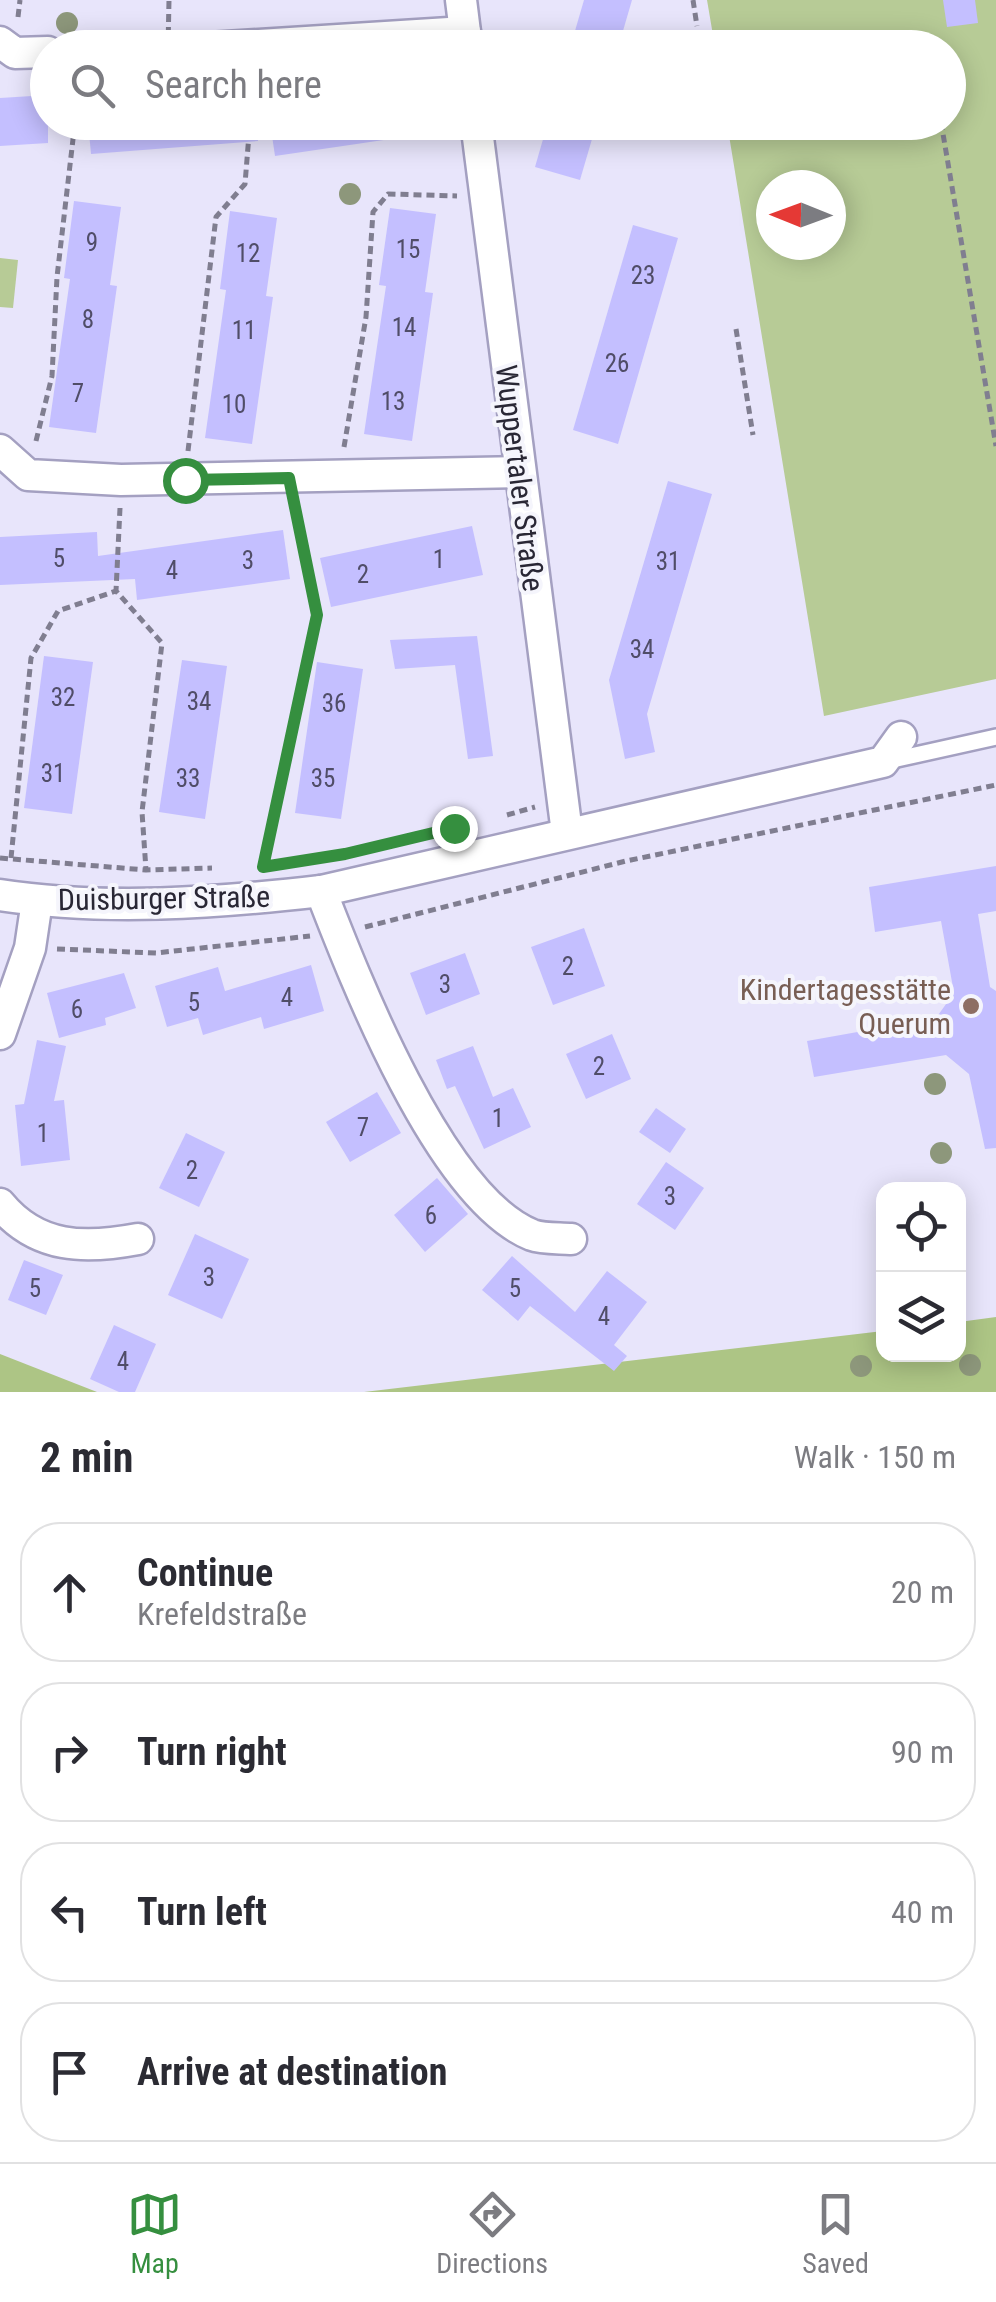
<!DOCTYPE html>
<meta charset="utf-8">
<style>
:root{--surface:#fff;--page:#f2f2f3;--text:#2b2b33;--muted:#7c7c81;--line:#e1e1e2;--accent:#358f3f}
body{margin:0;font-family:"Roboto Condensed",sans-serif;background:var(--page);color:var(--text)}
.controls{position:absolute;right:30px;bottom:30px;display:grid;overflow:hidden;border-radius:20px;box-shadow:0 5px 25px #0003}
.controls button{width:90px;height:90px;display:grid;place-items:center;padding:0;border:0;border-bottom:2px solid var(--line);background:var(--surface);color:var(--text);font:50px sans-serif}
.compass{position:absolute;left:756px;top:170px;width:90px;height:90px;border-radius:50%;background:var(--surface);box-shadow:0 5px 25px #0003;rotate:271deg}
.stop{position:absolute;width:30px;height:30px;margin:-22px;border:8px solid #358f3f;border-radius:50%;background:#fff}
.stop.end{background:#358f3f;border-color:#fff;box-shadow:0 2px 10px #0008}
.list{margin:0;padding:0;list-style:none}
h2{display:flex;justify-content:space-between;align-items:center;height:130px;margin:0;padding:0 40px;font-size:42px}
h2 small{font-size:32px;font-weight:400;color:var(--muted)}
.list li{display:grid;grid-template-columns:65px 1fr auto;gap:30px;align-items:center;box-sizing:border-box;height:140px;margin:0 20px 20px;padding:0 20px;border:2px solid var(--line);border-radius:40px}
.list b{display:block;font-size:38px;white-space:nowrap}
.list p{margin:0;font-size:32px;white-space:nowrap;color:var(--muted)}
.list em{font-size:32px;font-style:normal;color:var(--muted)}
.icon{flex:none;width:55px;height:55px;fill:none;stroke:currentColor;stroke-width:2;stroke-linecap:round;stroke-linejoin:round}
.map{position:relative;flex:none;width:996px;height:1392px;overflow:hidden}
.search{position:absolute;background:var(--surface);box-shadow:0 5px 25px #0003;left:30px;right:30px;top:30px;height:110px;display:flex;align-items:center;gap:25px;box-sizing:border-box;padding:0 35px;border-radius:55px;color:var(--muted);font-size:38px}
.sheet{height:770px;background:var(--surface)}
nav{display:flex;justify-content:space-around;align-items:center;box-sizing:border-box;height:140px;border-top:2px solid var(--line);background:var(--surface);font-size:28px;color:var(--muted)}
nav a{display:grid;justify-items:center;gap:5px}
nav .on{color:var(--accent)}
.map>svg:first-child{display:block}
</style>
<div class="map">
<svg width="996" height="1392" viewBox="0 0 996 1392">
<rect width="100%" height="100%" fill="#e8e5fb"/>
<g fill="#b7cb96" fill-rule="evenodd">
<path d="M707,0H996V679L824,716L727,123L948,122V48L715,47ZM771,185H831V245H771Z"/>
<polygon points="0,258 18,260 13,308 0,307"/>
</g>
<g fill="#adc585">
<polygon points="996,1317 996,1392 364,1392 883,1331 884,1354 958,1354 959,1322"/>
<polygon points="0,1354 97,1392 0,1392"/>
</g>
<g fill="#c4bfff">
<polygon points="584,0 632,0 618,48 570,48"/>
<polygon points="943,0 975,0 978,23 947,27"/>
<polygon points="48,95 48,143 0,146 0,98"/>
<polygon points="88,122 257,122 258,141 91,154"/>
<polygon points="270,122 403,122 404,137 275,156"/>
<polygon points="548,122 597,122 580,180 535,167"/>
<polygon points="74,201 121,207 110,285 117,286 96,433 49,427 70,279 64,278"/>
<polygon points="390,208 436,214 425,292 433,293 412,441 364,434 386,286 379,285"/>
<polygon points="230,211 277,218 266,296 273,297 252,444 205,438 226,290 220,289"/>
<polygon points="633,225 678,238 618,444 573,430"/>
<polygon points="668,481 712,494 647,714 655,752 625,759 609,680"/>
<polygon points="472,526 483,575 331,607 320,558"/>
<polygon points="283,530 290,579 137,600 135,579 0,585 0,537 97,532 98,556"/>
<polygon points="477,636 493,756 468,759 455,665 395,669 390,640"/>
<polygon points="44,656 93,662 72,814 24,808"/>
<polygon points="182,660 227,666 205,819 159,812"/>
<polygon points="317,662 363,669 341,819 295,813"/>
<polygon points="996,866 996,911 978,914 990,987 996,991 996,1148 985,1149 969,1074 946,1055 814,1077 807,1041 936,1018 954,993 941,921 875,932 869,887"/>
<polygon points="584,928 605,986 553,1005 531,947"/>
<polygon points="465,953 480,994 426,1015 410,973"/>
<polygon points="311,965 324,1011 264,1029 261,1017 203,1035 198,1018 167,1027 155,986 218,967 225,991"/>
<polygon points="124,973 136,1008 105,1018 106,1025 59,1038 47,993"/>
<polygon points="612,1034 631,1079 586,1099 566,1054"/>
<polygon points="37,1040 66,1046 54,1101 64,1100 70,1160 21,1166 15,1105 24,1104"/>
<polygon points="473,1046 493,1097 513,1088 531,1127 484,1149 455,1086 447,1089 436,1060"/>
<polygon points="377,1092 401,1133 350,1162 326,1122"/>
<polygon points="656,1108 686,1129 670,1153 639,1132"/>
<polygon points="186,1133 225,1152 199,1207 159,1188"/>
<polygon points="666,1162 704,1188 675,1230 637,1204"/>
<polygon points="437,1178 468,1214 425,1252 394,1215"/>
<polygon points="195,1234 249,1259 222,1319 168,1295"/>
<polygon points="512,1256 575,1312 607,1271 647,1302 614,1345 627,1356 614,1371 530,1306 518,1321 482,1290"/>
<polygon points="24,1260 63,1275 46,1315 8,1300"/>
<polygon points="114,1325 156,1344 135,1392 119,1392 90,1379"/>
</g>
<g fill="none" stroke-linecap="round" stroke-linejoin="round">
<defs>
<polyline id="lane" points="888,761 996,737"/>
<g id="street">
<polyline points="461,0 467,48"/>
<polyline points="0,42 15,53 48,52"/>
<polyline points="209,48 465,32"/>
<polyline points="476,122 567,833"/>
<polyline points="0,450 28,475 121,480 519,472"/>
<path d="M321,891C355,979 440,1198 532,1235C543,1239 559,1238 571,1239"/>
<path d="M0,895C104,911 217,903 321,891L883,762L901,737"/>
<polyline points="0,1034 30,948 37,901"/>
<path d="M0,1204C37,1249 85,1249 138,1239"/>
</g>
</defs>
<use href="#lane" stroke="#a4a0c1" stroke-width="20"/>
<use href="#street" stroke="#a4a0c1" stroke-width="35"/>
<g stroke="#807e90" stroke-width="5" stroke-dasharray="8 5" stroke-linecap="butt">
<polyline points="693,0 697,26"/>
<polyline points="18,17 20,0"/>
<polyline points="168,48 169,0"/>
<polyline points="941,122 996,446"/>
<polyline points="736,329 753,435"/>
<polyline points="36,441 52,376 57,277 75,122"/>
<polyline points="344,447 366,317 373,212 388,194 457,196"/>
<polyline points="188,451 216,217 245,184 250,122"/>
<polyline points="120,508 116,591 162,643 142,812 146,870"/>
<polyline points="507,815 535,807"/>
<polyline points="0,858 146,870 212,868"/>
<polyline points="11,858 31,658 58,611 116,591"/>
<polyline points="263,867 317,615 295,506"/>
<polyline points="365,927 626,861 996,785"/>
<polyline points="57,949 156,953 310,936"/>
</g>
<use href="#lane" stroke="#fff" stroke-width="15"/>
<use href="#street" stroke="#fff" stroke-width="30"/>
</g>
<g fill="#8d977b">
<circle cx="67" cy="23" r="11"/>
<circle cx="350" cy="194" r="11"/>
<circle cx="935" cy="1084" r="11"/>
<circle cx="941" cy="1153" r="11"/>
<circle cx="970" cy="1365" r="11"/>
<circle cx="861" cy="1366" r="11"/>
</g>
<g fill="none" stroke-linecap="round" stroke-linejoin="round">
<polyline stroke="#358f3f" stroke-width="12" points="185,480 289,478 317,615 263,867 345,854 454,828"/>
</g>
<circle fill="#8d6e63" stroke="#f5f5fc" stroke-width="4" cx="971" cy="1006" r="10"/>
<g text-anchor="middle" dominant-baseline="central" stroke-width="8" stroke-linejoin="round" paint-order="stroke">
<g font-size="25" fill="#504d68">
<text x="92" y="242">9</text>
<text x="408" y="249">15</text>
<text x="248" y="253">12</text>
<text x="643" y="275">23</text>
<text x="88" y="319">8</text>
<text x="404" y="327">14</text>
<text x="244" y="330">11</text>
<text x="617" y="363">26</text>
<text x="78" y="393">7</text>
<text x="393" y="401">13</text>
<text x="234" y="404">10</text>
<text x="59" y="558">5</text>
<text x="439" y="559">1</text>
<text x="248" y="560">3</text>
<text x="668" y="561">31</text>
<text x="172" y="570">4</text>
<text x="363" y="574">2</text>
<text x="642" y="649">34</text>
<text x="63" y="697">32</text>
<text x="199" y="701">34</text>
<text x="334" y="703">36</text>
<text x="53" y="773">31</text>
<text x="188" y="778">33</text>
<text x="323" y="778">35</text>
<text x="568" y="966">2</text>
<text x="445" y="984">3</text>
<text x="287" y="997">4</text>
<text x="194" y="1002">5</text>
<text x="77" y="1009">6</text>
<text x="599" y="1066">2</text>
<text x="498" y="1118">1</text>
<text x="363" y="1127">7</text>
<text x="43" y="1133">1</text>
<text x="192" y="1170">2</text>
<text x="670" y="1196">3</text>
<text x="431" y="1215">6</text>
<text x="209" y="1277">3</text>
<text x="35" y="1288">5</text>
<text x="515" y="1288">5</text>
<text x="604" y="1316">4</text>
<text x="123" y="1361">4</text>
</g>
<g font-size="30" fill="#292735" stroke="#f5f5fc">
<text transform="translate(520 478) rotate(83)">Wuppertaler Straße</text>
<text transform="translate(164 898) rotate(-1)">Duisburger Straße</text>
</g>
<g font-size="30" fill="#785e54" stroke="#f5f5fc" text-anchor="end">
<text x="951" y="989">Kindertagesstätte<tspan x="951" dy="34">Querum</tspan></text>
</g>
</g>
</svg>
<div class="controls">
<button><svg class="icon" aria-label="locate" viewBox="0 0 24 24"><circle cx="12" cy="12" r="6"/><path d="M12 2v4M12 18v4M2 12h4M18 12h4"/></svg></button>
<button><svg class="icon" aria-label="layers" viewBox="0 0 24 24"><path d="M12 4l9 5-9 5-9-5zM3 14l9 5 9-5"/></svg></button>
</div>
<svg class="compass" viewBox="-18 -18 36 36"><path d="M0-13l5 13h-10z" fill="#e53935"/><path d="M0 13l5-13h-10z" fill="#7c7c81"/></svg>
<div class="stop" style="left:185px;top:480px"></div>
<div class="stop end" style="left:454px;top:828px"></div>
<div class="search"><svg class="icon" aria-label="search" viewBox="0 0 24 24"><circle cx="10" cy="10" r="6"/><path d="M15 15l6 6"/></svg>Search here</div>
</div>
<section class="sheet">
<h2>2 min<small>Walk · 150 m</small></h2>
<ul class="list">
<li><svg class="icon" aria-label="ahead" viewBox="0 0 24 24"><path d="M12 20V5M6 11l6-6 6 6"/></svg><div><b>Continue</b><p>Krefeldstraße</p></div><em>20 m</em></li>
<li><svg class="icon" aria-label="right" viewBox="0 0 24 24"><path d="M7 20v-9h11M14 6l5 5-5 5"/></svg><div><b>Turn right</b></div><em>90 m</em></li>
<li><svg class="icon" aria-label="left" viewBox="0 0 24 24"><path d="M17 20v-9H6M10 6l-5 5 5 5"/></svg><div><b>Turn left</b></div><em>40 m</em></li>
<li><svg class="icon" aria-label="arrive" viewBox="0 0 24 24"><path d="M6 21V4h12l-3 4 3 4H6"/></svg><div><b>Arrive at destination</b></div></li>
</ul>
</section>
<nav>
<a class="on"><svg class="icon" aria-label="map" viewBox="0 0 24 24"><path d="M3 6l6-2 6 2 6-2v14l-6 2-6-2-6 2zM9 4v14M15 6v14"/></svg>Map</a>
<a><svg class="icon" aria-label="directions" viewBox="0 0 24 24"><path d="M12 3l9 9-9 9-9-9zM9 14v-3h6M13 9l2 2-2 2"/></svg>Directions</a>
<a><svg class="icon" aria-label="saved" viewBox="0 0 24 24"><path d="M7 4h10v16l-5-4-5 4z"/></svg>Saved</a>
</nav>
